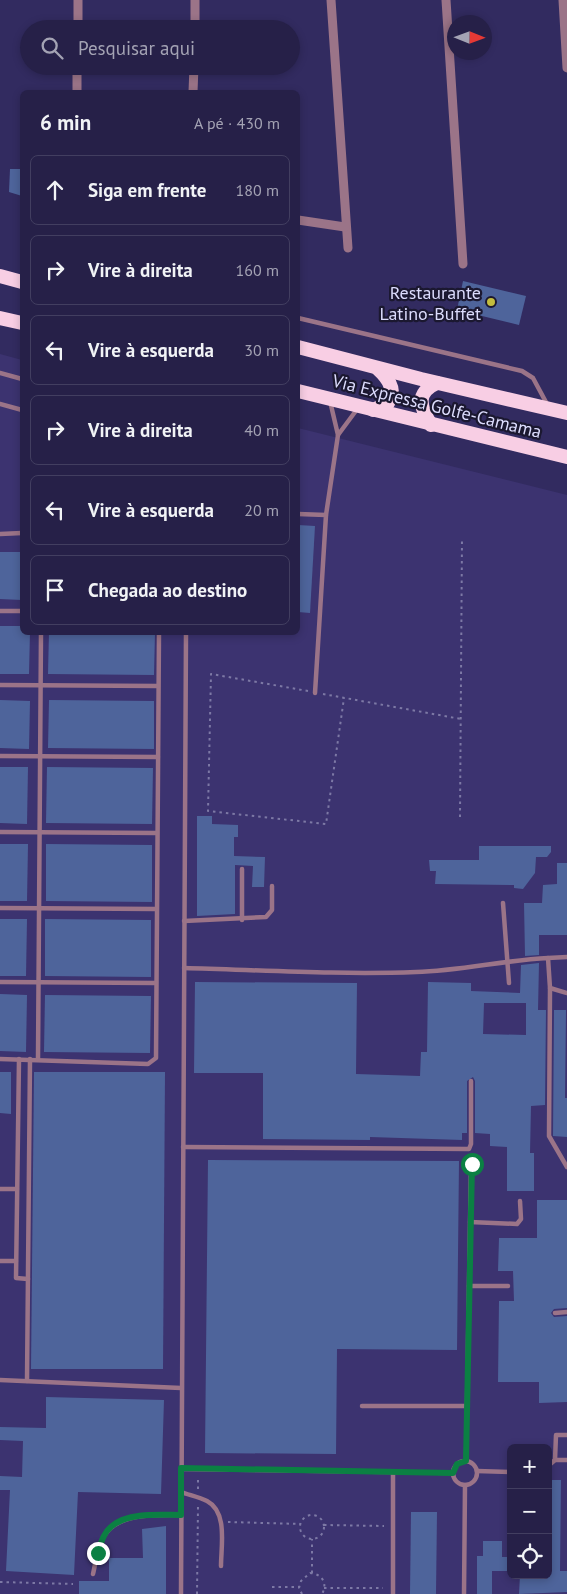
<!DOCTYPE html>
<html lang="pt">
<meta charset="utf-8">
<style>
:root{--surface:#262048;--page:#2e284f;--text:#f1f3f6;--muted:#a4a3b4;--line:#423e60}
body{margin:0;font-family:"PT Sans",sans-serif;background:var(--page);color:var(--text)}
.controls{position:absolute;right:15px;bottom:15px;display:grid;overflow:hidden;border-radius:8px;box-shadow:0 2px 8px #0003}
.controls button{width:45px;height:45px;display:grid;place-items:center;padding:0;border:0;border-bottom:1px solid var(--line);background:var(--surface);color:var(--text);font:25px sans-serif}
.compass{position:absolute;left:447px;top:15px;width:45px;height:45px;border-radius:50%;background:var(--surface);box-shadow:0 2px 8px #0003;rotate:91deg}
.stop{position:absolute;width:15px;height:15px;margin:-11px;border:4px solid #0b8043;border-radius:50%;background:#fff}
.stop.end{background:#0b8043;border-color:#fff;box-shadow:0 1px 5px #0008}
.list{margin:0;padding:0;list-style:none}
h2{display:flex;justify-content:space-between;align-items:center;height:65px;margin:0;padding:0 20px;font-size:21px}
h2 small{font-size:16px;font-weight:400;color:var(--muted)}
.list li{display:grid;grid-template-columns:32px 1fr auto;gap:15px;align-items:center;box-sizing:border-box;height:70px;margin:0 10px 10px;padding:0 10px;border:1px solid var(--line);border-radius:8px}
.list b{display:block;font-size:19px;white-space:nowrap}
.list em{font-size:16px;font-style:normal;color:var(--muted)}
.icon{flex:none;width:28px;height:28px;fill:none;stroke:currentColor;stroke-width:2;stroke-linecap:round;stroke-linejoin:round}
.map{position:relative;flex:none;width:567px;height:1594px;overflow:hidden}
.search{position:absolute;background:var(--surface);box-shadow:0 2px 8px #0003;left:20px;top:20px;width:280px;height:55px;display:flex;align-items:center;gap:12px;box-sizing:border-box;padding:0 18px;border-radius:28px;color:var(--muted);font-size:19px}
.panel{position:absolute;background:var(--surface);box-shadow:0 2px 8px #0003;left:20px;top:90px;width:280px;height:545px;border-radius:8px}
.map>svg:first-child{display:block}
</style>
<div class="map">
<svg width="567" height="1594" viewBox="0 0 567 1594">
<rect width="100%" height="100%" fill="#322b60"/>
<path fill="#3c3370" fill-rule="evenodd" d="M0,354L22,360V632H298V428L567,495V1594H0ZM511,1448H548V1575H511Z"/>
<g fill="#4e649b" fill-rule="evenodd">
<polygon points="10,169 22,169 22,196 9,192"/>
<polygon points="463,281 526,296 519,325 457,310"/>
<polygon points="298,525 315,526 310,613 298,612"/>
<polygon points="0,552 22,552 22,600 0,599"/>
<polygon points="0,626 22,626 22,632 30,632 29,674 0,674"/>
<polygon points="49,632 155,632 154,675 48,674"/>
<polygon points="0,700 30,701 29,749 0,748"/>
<polygon points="49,700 154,701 154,749 48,748"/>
<polygon points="0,767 28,767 27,824 0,823"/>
<polygon points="47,767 153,768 152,824 46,823"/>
<polygon points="197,816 212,816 212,824 238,825 238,837 234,837 234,856 265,857 264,887 252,887 253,866 235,865 235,914 197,916"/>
<polygon points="0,844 28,844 27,901 0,901"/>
<polygon points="46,844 152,845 152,902 46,901"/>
<polygon points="479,846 551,846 551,852 547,857 536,857 535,873 523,889 514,888 514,885 435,884 436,871 430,871 429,860 479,860"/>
<polygon points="557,863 567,863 567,935 539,935 539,955 525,956 524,903 542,903 543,885 557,884"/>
<polygon points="0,919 27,919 26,976 0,976"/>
<polygon points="45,919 151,920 151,977 45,976"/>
<path d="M539,963L538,1010H546L545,1105L531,1106L530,1153H534V1191H507V1147L490,1146V1134L475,1133V1081L473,1077L467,1081V1133H462V1140L370,1137V1140L263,1139V1073H194L195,982L357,983L356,1074L420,1076L421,1052H427L428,982L471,983V991L520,993L521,965ZM484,1003H526V1035L483,1034Z"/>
<polygon points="0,994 27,995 26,1052 0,1051"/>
<polygon points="45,995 151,996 150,1053 44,1052"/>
<polygon points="554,1010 566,1010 565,1098 567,1098 567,1137 553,1136"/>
<polygon points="0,1072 11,1072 11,1114 0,1113"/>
<polygon points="34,1072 165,1072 163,1369 31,1369"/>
<polygon points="208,1160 459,1161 457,1350 337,1349 336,1454 205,1453"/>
<polygon points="537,1200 567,1200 567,1308 554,1309 551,1313 554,1317 567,1316 567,1402 539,1403 539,1382 498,1382 499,1301 514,1301 513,1271 498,1271 499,1238 537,1238"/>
<polygon points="46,1397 164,1400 161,1494 78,1492 74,1575 6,1571 10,1490 0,1490 0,1476 22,1477 23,1441 0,1440 0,1427 46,1428"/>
<polygon points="548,1480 561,1480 560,1571 567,1571 567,1592 519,1594 520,1575 548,1575"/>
<polygon points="411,1512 437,1512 436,1594 410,1594"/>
<polygon points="166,1526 166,1594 79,1594 79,1581 109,1581 109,1558 143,1558 142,1529"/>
<polygon points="483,1541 502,1541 502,1557 511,1557 511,1571 492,1571 492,1594 477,1594 477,1556 483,1556"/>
</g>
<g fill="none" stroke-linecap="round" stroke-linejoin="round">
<g stroke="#7d79a5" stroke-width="2" stroke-dasharray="2.5 4" stroke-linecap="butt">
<polyline points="308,691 211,674 208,811 326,824 344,698"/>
<polyline points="323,694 461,719"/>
<polyline points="460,817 462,538"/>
<polyline points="198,1489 198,1479"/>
<circle cx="312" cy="1527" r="12"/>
<polyline points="228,1522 301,1524"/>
<polyline points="324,1525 384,1526"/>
<polyline points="312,1573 312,1539"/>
<polyline points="0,1582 73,1584"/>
<polyline points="272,1587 299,1587"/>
<polyline points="324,1588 383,1588"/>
<polyline points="197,1594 198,1506"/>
<path d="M302,1594L299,1588L301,1581L310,1573C322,1574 328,1583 322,1594"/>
</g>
<g stroke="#9b7488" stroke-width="4.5">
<polyline points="298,318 522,371 533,378 547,404"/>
<polyline points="0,373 22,379"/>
<polyline points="0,404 22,410"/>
<polyline points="338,435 358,408"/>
<polyline points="298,514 326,515 315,693"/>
<polyline points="326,515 338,435 330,401"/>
<polyline points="0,534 22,533"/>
<polyline points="0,611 22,611"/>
<polyline points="0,685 158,686"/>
<polyline points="0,756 158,757"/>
<polyline points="0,832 157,833"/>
<polyline points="503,903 509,983"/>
<polyline points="0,908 156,909"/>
<polyline points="242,920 242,869"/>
<polyline points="184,921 266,917 272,910 272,886"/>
<polyline points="548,958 567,957"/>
<path d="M184,968C260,970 340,975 416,972C461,971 504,960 548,958L550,988L567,993"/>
<polyline points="0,982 156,983"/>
<polyline points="550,988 549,1136 567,1167"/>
<polyline points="0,1059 148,1064 156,1058 159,632"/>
<polyline points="19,1059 16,1278 28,1279"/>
<polyline points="38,1059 41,632"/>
<polyline points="183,1147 469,1149 471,1144 471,1081"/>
<polyline points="0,1189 17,1189"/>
<polyline points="470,1222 517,1224 521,1219 520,1201"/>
<polyline points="0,1261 16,1261"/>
<polyline points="469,1286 508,1286"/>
<polyline points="555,1313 567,1312"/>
<polyline points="0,1380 181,1388"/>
<polyline points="27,1381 30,1059"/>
<polyline points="362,1406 467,1406"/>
<polyline points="555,1460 556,1435 567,1435"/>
<polyline points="466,1461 471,1164"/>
<circle cx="465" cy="1473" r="12"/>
<polyline points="548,1466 555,1460 567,1460"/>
<polyline points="181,1469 453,1473"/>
<polyline points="477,1471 511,1472"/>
<path d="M181,1492C189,1495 199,1497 207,1501C228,1512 221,1546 221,1566"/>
<path d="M93,1574C96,1562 97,1546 104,1536C119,1512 156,1515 181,1515"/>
<polyline points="181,1594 186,632"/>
<polyline points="393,1594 393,1472"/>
<polyline points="464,1594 465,1485"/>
</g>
<g stroke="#9b7488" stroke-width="9">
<polyline points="331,0 348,248"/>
<polyline points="446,0 463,264"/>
<polyline points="563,0 567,68"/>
<polyline points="78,29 78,0"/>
<polyline points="195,29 195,0"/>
<polyline points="77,92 77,66"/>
<polyline points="193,92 194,66"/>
<polyline points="298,220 345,227"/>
</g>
<g stroke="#f8cee4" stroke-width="14">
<polyline points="0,276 22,282"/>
<polyline points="0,318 22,323"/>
<polyline points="298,347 421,379 567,413"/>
<polyline points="298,391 567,457"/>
<path d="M373,410L388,403C397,390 388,378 378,369"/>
<path d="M431,425C420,407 415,393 437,383"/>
</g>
</g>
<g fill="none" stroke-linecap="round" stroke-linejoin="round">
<path stroke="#0b8043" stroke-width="6" d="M98,1553C101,1543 103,1533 112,1526C129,1512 160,1515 181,1515V1468L453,1473L457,1464L466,1461L472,1164"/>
</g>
<circle fill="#c3bd3e" stroke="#1b1830" stroke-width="2" cx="491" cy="302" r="5"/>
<g text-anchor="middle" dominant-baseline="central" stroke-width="4.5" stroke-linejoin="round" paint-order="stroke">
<g font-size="18" fill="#dcdcfd" stroke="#1b1830" text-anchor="end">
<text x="481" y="292">Restaurante<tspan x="481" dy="21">Latino-Buffet</tspan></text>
</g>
<g font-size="18" fill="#dcdcfd" stroke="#1b1830">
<text transform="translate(437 406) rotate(14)">Via Expressa Golfe-Camama</text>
</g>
</g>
</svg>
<div class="controls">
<button>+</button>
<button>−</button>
<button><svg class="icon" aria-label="locate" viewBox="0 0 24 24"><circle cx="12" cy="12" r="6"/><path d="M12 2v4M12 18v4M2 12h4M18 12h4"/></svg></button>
</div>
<svg class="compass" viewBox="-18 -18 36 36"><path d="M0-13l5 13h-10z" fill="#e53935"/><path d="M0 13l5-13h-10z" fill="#a4a3b4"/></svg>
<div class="stop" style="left:472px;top:1164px"></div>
<div class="stop end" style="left:98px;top:1553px"></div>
<div class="search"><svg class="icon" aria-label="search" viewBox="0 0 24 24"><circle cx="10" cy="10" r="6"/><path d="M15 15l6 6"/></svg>Pesquisar aqui</div>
<section class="panel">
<h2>6 min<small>A pé · 430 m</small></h2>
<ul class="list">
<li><svg class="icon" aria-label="ahead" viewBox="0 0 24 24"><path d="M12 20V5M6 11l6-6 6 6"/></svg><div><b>Siga em frente</b></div><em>180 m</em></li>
<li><svg class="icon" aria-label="right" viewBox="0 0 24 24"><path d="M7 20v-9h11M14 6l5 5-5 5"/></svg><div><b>Vire à direita</b></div><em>160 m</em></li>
<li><svg class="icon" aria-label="left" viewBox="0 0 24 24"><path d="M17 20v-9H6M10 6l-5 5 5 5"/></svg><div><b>Vire à esquerda</b></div><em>30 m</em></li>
<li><svg class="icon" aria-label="right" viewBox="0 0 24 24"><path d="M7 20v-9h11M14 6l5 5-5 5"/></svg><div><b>Vire à direita</b></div><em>40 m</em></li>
<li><svg class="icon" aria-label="left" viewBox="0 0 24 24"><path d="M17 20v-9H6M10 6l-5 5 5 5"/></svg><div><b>Vire à esquerda</b></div><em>20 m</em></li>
<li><svg class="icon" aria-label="arrive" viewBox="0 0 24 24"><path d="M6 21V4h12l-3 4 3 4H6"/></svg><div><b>Chegada ao destino</b></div></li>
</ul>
</section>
</div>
